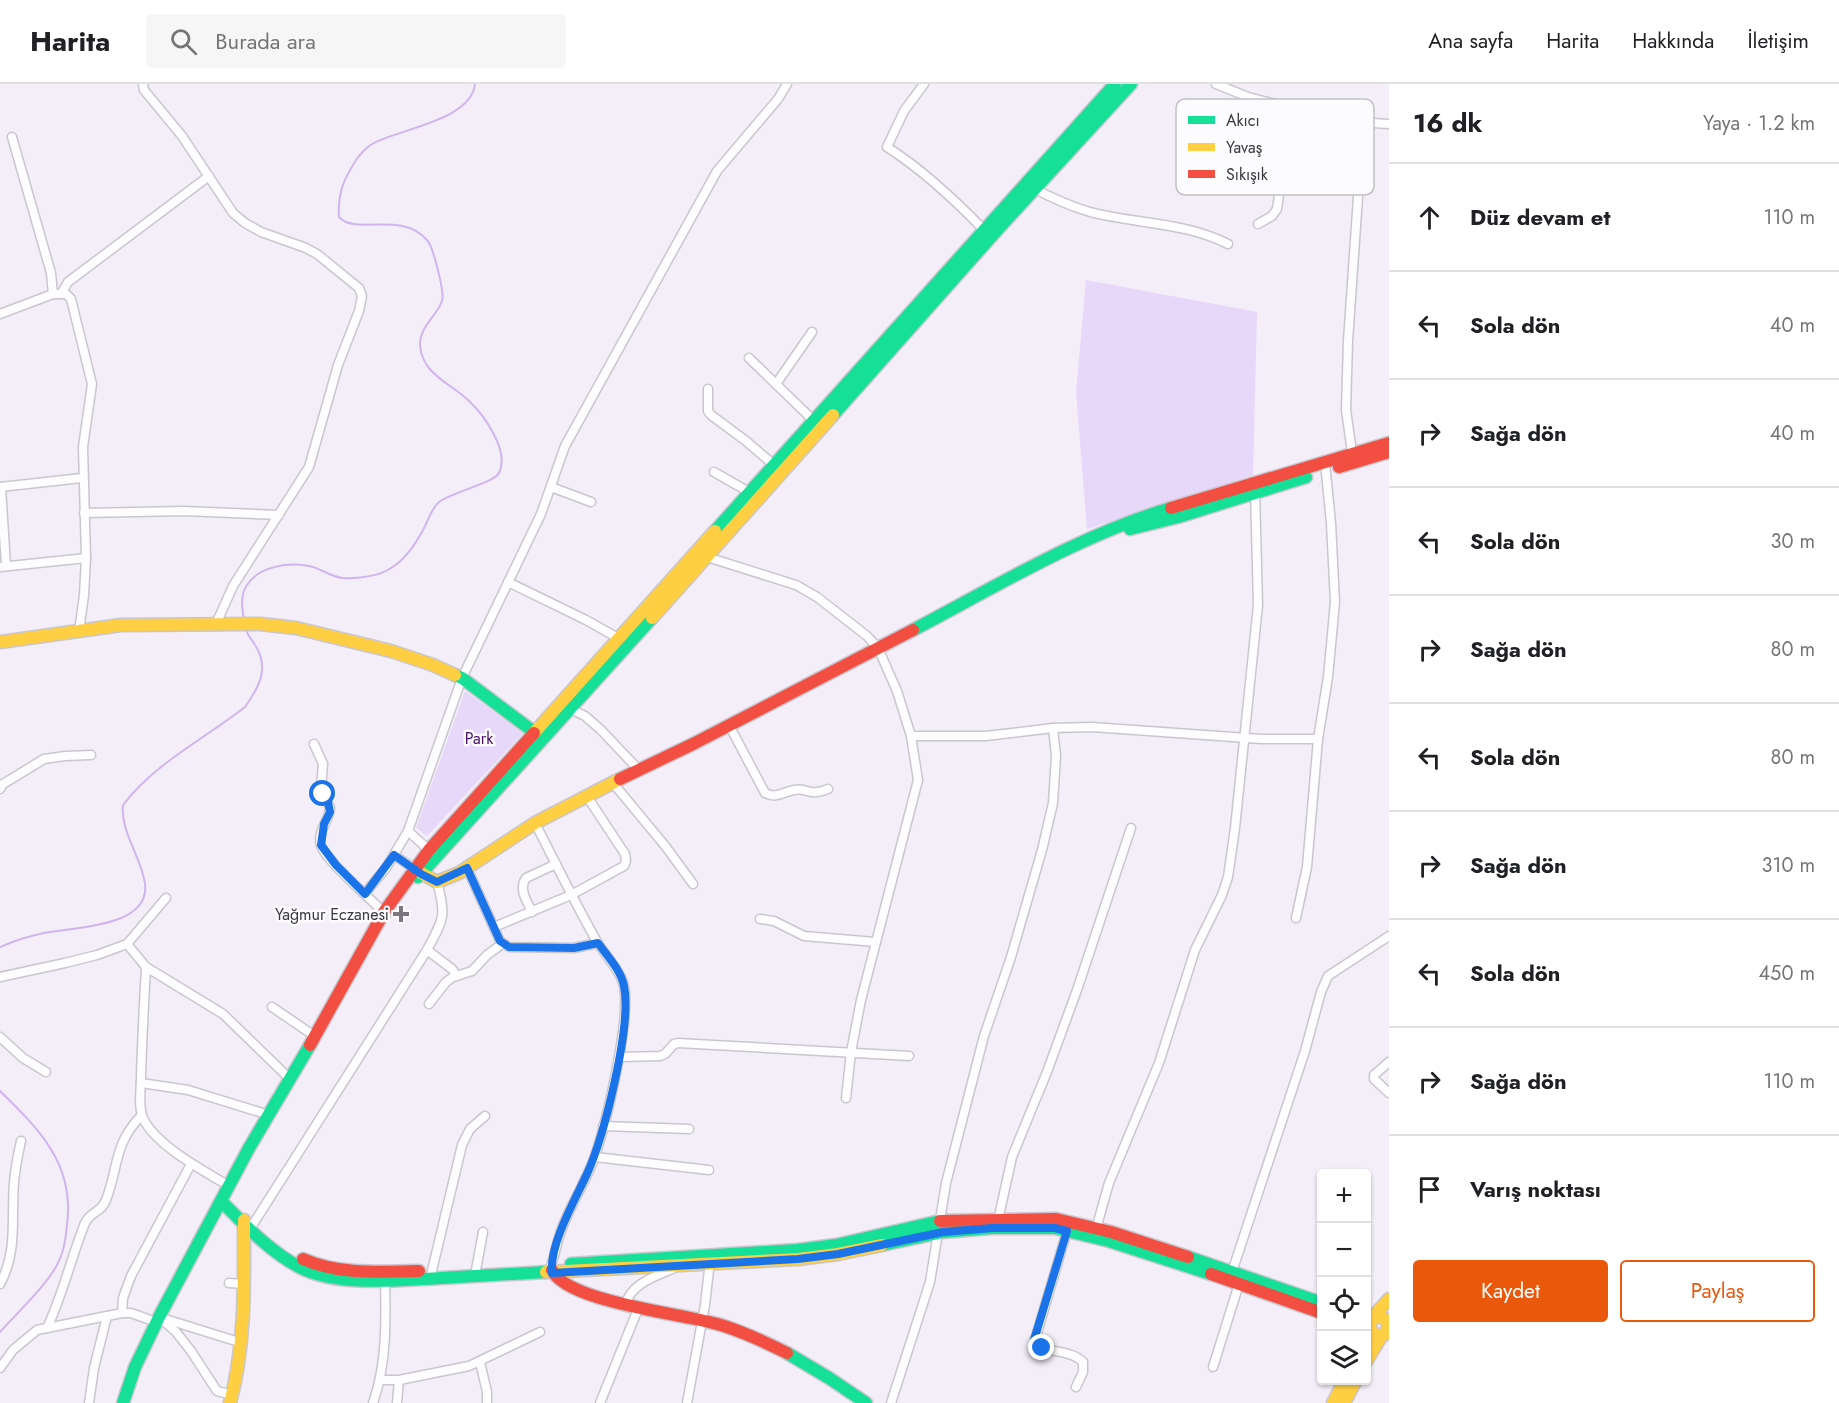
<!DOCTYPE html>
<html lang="tr">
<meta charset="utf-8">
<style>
:root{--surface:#fff;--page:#f6f6f6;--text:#202124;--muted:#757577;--line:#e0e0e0;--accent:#ea580c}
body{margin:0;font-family:Jost,sans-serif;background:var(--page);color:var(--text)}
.controls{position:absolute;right:18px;bottom:18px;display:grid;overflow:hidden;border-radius:6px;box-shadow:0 2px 4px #0004}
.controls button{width:54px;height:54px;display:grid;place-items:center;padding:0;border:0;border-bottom:2px solid var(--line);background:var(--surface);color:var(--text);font:30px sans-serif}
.stop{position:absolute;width:18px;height:18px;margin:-14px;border:4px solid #1a73e8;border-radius:50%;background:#fff}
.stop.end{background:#1a73e8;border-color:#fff;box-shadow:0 2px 6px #0008}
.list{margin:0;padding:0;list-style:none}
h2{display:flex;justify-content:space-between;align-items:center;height:78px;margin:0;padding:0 24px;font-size:26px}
h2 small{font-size:20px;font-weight:400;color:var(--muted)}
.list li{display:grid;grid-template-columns:39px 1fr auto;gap:18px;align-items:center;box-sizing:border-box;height:108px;padding:0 24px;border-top:2px solid var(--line)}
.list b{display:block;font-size:22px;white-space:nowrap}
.list em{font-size:20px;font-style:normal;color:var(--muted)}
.actions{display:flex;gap:12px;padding:18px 24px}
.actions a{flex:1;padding:14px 0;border:2px solid var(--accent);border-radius:6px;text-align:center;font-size:21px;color:var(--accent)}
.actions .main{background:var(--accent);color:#fff}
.icon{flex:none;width:33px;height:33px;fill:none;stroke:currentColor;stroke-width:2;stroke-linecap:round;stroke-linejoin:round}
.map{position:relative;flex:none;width:1389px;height:1319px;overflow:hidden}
header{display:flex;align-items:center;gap:36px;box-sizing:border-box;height:84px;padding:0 30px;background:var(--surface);border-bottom:2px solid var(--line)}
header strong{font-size:28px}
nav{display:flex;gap:33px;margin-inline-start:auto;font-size:21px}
.search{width:420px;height:54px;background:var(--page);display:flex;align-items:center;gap:15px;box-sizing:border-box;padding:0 21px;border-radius:6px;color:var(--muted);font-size:22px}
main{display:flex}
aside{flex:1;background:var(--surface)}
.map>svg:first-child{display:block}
</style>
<header>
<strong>Harita</strong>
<div class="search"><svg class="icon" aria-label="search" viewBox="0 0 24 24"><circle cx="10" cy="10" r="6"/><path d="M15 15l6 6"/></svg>Burada ara</div>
<nav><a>Ana sayfa</a><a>Harita</a><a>Hakkında</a><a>İletişim</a></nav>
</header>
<main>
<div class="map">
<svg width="1389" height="1319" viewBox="0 0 1389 1319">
<rect width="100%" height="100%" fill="#f3eef8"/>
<g fill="#e7d7f9">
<polygon points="1086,196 1257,228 1253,391 1087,445 1076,308"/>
<polygon points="465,607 523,649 427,752 416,744"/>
</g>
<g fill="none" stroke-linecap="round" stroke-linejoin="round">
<g stroke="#d1b4ee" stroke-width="2">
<path d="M244,536C242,524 240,511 247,501C259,482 289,478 309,482C321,484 330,493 343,494C357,495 380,492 391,484C405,476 416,459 423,446C428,437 431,425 439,418C452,408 494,399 499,389C510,367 484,331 469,317C451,299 422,291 420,261C419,243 437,232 442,217C445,209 433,162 427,156C400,126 356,152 339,133C338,118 341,101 349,88C355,77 361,67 372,60C398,45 471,37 475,0"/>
<path d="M0,863C14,857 29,852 44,849C73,843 150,844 145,800C142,774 120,748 123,721C155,679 204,655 245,623C259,603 270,584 255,561C252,555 247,552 246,544"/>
<path d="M0,1007C40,1046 75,1081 67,1141C66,1154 64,1169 57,1181C45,1203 17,1229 0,1248"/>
</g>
<defs>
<g id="street">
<polyline points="143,0 144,6 182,52 233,129 245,139 261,148 306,164 317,170 359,204 362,212 359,227 338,281 309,383 233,502 216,540"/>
<path d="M924,0L904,27L887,63C923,86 954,115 984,146"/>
<polyline points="1216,0 1248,13 1341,37 1389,40"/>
<path d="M1248,13L1243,59C1248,78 1273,65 1284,76L1277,125L1272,132L1258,140"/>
<polyline points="12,53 51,189 53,210"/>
<path d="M1031,103C1050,113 1069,122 1090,128C1136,140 1185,138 1228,160"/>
<polyline points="61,210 68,198 209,92"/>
<polyline points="0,230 53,210 66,210 71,215 92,300 83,363 86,474 84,511 79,547"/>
<polyline points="749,274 813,336"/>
<polyline points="776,300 812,248"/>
<polyline points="708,305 708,327 711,331 746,357 774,381"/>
<polyline points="1353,375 1346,326 1348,257 1358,113"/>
<polyline points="714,388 749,408"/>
<polyline points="0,403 82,394"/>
<polyline points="1,403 6,482"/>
<polyline points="551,403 591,418"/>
<polyline points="84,429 184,427 279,431"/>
<polyline points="704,472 796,501 817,513 867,552 878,564 897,607 911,652 918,696 861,916 851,968 846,1014"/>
<polyline points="0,483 86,474"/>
<polyline points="508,498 586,536 618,554"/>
<polyline points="568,624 585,632 600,645 639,686"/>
<path d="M729,641L765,709C777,715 782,708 794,706C807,703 808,713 828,705"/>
<polyline points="911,652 986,652 1053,644 1092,643 1261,655 1318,655"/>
<path d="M314,660L323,680L321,704L330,724C329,737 317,747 321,761C325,777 373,816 386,831"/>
<polyline points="613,699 666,763 693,800"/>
<polyline points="0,705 3,700 44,675 65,672 91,671"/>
<path d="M535,739C555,778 574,817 596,856C604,870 617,882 623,898C633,929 606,1039 595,1072C586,1098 570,1121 561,1147C557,1158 555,1170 551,1182"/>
<polyline points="408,747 429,766"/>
<polyline points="394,771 415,785"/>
<polyline points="467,784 500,857 509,863 574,864 598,859"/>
<polyline points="365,809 386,784 408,747 462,594 541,430 565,362 717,87 778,15 787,0"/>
<path d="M532,828C527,817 518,805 526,794L556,780"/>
<polyline points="1296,834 1307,783 1318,655 1328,593 1335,518 1331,439 1325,379"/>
<polyline points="760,835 774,837 804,852 875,858"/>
<polyline points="494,843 571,811 624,782 626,777 625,770 586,711"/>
<polyline points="127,860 146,883 223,930 291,996"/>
<polyline points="427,866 452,885 457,892"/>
<path d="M146,883C144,920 142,956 141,993C141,1005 138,1023 143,1034C155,1061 204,1087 229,1102"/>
<polyline points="0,893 65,879 97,871 127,860 166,814"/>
<polyline points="429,920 446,898 453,893 472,887 487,871 502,860"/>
<polyline points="272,923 316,953"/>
<polyline points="0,953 23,974 46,988"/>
<polyline points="619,973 660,972 665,970 674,960 678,959 909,972"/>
<polyline points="1389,978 1374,991 1374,995 1389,1009"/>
<polyline points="141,999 188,1006 269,1031"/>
<polyline points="603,1042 689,1045"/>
<polyline points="595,1073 709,1086"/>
<polyline points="997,1141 1012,1073 1047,988 1077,906 1131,744"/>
<path d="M250,1145L427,866C443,836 447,833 437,798"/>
<polyline points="1096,1145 1109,1099 1159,979 1195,866 1222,811 1228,793 1235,744 1258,521 1255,406"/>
<path d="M1067,1147L1034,1259C1048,1270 1070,1265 1083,1278V1288L1076,1303"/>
<polyline points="476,1186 483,1148"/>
<polyline points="1232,1188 1305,967 1321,908 1328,892 1389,852"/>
<polyline points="430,1195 462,1061 470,1045 485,1032"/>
<polyline points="229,1199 245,1200"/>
<path d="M0,1200C18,1167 11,1134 14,1099C15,1084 18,1071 21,1057"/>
<path d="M625,1221C632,1199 654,1193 674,1184"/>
<polyline points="122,1229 123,1214 131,1192 191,1080"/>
<polyline points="159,1233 176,1248 191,1267 217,1307 233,1311"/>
<polyline points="162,1234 242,1259"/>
<path d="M47,1244C63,1210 71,1174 85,1139C90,1128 102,1128 106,1116C119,1083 113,1060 142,1031"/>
<polyline points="480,1278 487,1308 487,1319"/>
<polyline points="1213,1283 1239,1200"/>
<polyline points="0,1284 13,1266 37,1246 122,1229 131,1229 156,1238"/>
<polyline points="381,1296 399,1296 469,1282 540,1248"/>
<polyline points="89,1319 94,1284 107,1232"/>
<path d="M373,1319C387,1279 386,1237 385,1194"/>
<polyline points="397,1319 399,1296"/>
<polyline points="600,1319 638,1225"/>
<polyline points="687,1319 705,1221 710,1177"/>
<polyline points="891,1319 930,1198 946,1099 984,952 1011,873 1042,766 1053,719 1056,672 1053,644"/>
</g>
<g id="fast">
<polyline points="833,331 998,145 1131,0"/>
<polyline points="1130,445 1178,433 1306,393"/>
<polyline points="715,447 1115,0"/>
<path d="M913,546C997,502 1080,451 1171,424"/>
<polyline points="455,591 462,594 534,648"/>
<polyline points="418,793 652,534"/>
<path d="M221,1117C245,1141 270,1168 301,1184C339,1203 399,1196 441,1194C476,1192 511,1190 546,1188"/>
<polyline points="882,1161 943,1148 991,1144 1055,1144 1109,1157 1211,1190"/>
<polyline points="1188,1173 1322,1219"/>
<polyline points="571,1180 797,1166 836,1161 940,1137"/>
<polyline points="787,1269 829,1294 866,1319"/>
<polyline points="123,1319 135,1283 159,1233 249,1064 310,961"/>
</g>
<g id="slow">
<polyline points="652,534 833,331"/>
<polyline points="0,558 121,541 260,540 296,544 391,567 433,581 455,591"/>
<polyline points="534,649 715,447"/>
<polyline points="416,786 437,798 459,789 535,739 620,695"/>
<polyline points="546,1188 798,1175 838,1170 882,1161"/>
<circle cx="1379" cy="1242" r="9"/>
<polyline points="1371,1235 1389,1215"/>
<polyline points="1366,1278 1382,1251 1386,1250"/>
<path d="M230,1319C246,1259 244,1198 244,1136"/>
<polyline points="1333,1319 1345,1296"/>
<polyline points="1344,1319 1356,1296"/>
</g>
<g id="jam">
<polyline points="1339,383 1389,368"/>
<polyline points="1171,424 1389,359"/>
<polyline points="620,695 693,660 913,546"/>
<polyline points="310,961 384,828 429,766 534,649"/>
<polyline points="940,1137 1056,1135 1111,1148 1188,1173"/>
<path d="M303,1175C339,1191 381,1188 419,1187"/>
<path d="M552,1186C567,1219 688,1230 724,1242C746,1249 767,1259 787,1269"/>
<polyline points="1211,1190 1322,1229"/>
</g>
</defs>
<use href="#street" stroke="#cac6ce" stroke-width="11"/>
<use href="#fast" stroke="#cac6ce" stroke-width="15"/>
<use href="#slow" stroke="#cac6ce" stroke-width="15"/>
<use href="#jam" stroke="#cac6ce" stroke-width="15"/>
<use href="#street" stroke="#fdfcfe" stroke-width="8"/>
<use href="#fast" stroke="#16e098" stroke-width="12"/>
<use href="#slow" stroke="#ffcf43" stroke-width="12"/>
<use href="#jam" stroke="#f24e42" stroke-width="12"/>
</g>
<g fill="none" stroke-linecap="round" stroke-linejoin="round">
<path stroke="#1a73e8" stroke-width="8" d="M323,710L328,718L330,728L324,740L321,761L336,781L365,810L394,771L421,790L437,798L467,784L500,857L509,863L574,864L598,859C607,872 621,886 624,902C632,942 604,1052 587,1090C575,1116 549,1161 552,1189L798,1175L838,1170L943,1148L992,1144H1055L1067,1147L1034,1256V1259L1042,1264"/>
</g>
<path fill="#7b777e" stroke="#fcfbfe" stroke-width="2" d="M398 821h6v6h6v6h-6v6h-6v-6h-6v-6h6z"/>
<g text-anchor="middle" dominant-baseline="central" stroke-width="5" stroke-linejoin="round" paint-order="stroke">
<g font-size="16" fill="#460c6b" stroke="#fcfbfe">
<text x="479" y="654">Park</text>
</g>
<g font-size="16" fill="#3a373d" stroke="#fcfbfe" text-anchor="end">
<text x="389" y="830">Yağmur Eczanesi</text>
</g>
</g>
<rect x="1176" y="15" width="198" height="96" rx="9" fill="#fcfbfe" stroke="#c2c0c4" stroke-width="1.5"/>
<rect x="1188" y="32" width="27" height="8" fill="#16e098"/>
<rect x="1188" y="59" width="27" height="8" fill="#ffcf43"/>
<rect x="1188" y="86" width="27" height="8" fill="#f24e42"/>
<g font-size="16" fill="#3a373d">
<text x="1226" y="42">Akıcı</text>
<text x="1226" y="69">Yavaş</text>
<text x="1226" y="96">Sıkışık</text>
</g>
</svg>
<div class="controls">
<button>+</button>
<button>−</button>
<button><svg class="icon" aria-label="locate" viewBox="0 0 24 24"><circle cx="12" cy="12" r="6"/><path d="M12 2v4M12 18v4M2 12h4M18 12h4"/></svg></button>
<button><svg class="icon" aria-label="layers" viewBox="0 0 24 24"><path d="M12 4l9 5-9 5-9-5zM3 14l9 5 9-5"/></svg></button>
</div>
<div class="stop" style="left:323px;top:710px"></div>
<div class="stop end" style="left:1042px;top:1264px"></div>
</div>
<aside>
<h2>16 dk<small>Yaya · 1.2 km</small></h2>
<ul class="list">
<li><svg class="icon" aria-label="ahead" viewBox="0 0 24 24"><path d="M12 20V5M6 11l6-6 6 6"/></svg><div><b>Düz devam et</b></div><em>110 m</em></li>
<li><svg class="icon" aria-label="left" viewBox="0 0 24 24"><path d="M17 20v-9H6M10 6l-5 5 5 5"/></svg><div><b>Sola dön</b></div><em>40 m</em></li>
<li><svg class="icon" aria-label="right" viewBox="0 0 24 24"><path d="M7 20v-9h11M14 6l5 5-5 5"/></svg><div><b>Sağa dön</b></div><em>40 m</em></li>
<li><svg class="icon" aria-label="left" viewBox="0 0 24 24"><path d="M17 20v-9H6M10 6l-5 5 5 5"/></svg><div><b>Sola dön</b></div><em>30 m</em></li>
<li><svg class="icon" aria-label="right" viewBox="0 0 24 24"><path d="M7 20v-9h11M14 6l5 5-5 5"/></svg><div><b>Sağa dön</b></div><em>80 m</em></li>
<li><svg class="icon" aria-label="left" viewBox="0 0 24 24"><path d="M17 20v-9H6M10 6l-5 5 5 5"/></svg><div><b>Sola dön</b></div><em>80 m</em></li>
<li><svg class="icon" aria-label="right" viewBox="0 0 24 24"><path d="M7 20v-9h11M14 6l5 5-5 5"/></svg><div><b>Sağa dön</b></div><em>310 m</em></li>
<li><svg class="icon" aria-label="left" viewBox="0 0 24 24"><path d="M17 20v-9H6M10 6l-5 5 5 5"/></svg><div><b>Sola dön</b></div><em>450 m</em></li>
<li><svg class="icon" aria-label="right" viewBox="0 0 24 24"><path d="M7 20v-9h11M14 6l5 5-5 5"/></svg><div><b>Sağa dön</b></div><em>110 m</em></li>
<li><svg class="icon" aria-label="arrive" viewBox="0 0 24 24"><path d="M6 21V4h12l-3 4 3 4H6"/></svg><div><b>Varış noktası</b></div></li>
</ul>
<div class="actions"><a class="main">Kaydet</a><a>Paylaş</a></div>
</aside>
</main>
